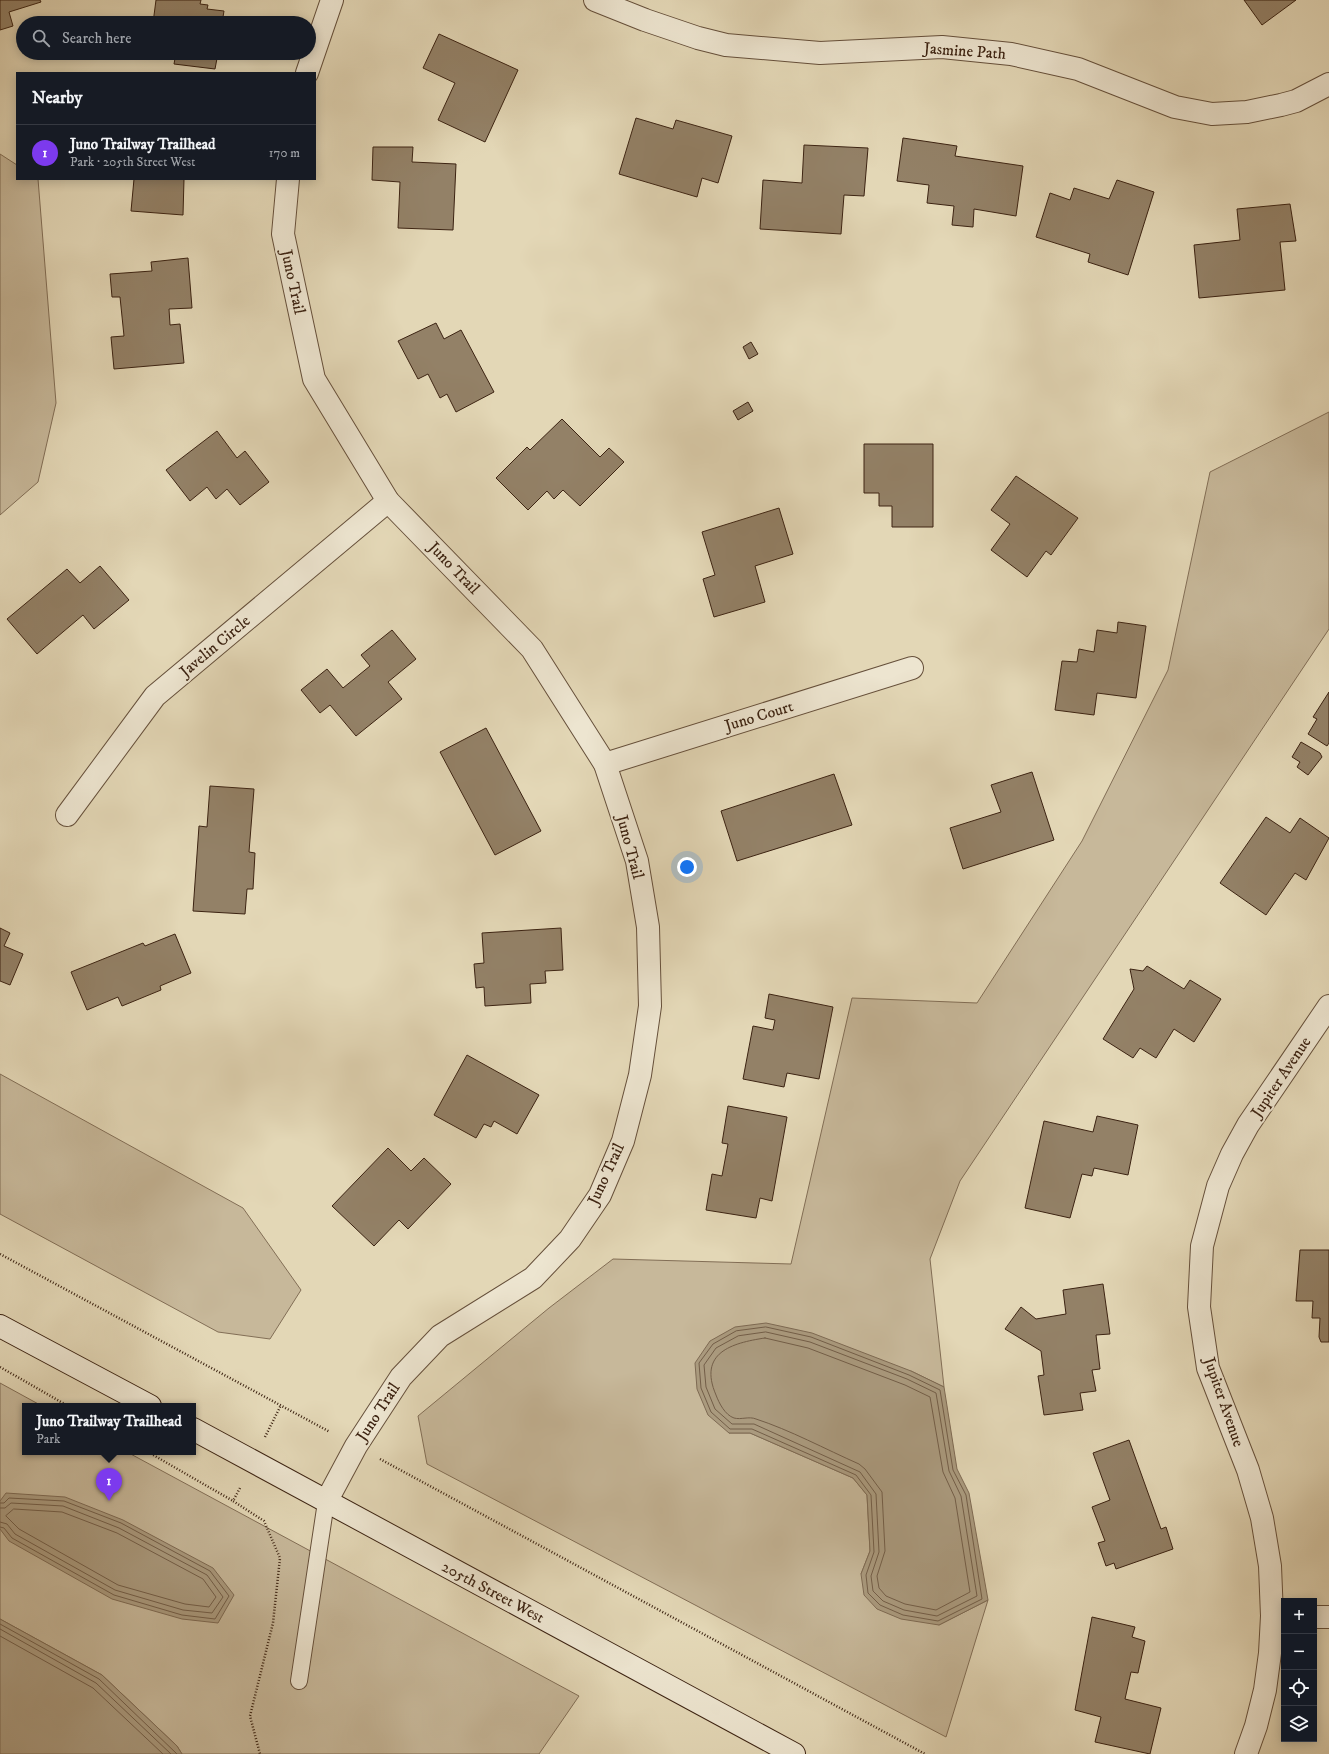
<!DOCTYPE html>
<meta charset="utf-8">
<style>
:root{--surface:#171b24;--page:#242831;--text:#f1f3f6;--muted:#9ea1a6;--line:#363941;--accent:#7c3aed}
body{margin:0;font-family:"IM FELL DW Pica",serif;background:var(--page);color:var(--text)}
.controls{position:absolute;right:12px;bottom:12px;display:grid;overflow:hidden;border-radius:0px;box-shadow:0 2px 10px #0003}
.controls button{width:36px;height:36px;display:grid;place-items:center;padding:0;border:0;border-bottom:1px solid var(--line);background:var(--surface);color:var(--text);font:20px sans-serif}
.you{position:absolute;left:687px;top:867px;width:14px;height:14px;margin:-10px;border:3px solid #fff;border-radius:50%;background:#1a73e8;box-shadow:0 0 0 6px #1a73e833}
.badge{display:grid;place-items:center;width:26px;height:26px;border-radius:50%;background:var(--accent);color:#fff;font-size:13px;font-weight:700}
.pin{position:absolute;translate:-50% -33px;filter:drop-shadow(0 1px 2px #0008)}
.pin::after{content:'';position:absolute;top:21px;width:14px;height:12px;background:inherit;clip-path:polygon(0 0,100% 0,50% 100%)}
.popup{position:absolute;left:22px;top:1403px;width:174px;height:52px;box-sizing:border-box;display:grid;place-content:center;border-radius:0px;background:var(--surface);filter:drop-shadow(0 1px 3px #0005);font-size:13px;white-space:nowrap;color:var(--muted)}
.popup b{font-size:15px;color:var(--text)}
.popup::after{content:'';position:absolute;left:50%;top:100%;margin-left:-8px;border:8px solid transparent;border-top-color:var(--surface)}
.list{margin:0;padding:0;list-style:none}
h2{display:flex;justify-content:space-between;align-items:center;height:52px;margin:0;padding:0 16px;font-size:17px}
h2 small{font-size:13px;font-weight:400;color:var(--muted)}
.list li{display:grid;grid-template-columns:26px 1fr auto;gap:12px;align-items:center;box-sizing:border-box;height:56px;padding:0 16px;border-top:1px solid var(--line)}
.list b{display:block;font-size:15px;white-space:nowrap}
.list p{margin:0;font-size:13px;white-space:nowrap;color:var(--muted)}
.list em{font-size:13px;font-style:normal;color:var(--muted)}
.icon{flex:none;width:22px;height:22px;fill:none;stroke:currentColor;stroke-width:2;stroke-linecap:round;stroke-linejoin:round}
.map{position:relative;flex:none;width:1329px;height:1754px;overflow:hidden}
.search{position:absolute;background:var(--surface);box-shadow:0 2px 10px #0003;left:16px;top:16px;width:300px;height:44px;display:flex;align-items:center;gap:10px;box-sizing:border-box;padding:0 14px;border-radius:22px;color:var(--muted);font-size:15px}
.panel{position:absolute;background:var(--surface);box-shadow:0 2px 10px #0003;left:16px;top:72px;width:300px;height:108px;border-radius:0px}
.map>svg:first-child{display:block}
</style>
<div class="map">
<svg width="1329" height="1754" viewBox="0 0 1329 1754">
<rect width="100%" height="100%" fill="#e3d7b6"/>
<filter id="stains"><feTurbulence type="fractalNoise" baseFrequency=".005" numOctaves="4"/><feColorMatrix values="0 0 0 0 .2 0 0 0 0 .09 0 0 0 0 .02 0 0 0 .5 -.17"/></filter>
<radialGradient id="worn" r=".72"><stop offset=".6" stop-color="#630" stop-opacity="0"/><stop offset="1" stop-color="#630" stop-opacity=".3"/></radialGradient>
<g fill="#c7b89a" stroke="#826e56">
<polygon points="0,154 17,165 17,179 38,179 56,403 38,482 0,515"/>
<polygon points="1329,412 1329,629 960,1181 930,1259 944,1387 911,1371 729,1433 750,1433 853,1478 867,1495 870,1551 861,1574 939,1625 988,1600 946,1737 427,1464 418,1416 549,1308 613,1259 791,1264 852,998 977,1003 1082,841 1168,670 1210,472"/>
<polygon points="0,1074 243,1208 301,1290 270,1339 218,1332 0,1214"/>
<polygon points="0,1383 42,1406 25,1406 25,1452 127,1452 579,1696 539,1754 182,1754 177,1746 102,1675 0,1619"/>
</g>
<g fill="#aa9a7e" stroke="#7e6a53">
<polygon points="766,1323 812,1333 911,1371 944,1387 957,1469 969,1493 988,1600 939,1625 901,1619 877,1609 864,1595 861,1574 870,1551 867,1495 853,1478 750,1433 729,1433 708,1415 697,1389 695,1363 710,1341 735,1327"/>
<polygon points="6,1493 65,1497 123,1520 213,1568 234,1595 218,1623 182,1619 112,1599 9,1541 0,1529 0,1501"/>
<polygon points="0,1619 102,1675 177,1746 182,1754 0,1754"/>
</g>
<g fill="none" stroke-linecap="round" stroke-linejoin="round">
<g stroke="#735e48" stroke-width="1">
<polygon points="766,1327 811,1337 909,1375 940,1390 953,1470 966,1495 982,1599 938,1621 903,1615 880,1605 868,1593 866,1575 874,1552 871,1495 856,1475 752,1429 730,1429 711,1412 701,1388 699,1363 713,1344 736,1331"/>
<polygon points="766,1332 810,1342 907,1379 936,1393 949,1471 961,1496 977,1596 937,1616 904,1610 883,1601 873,1591 871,1576 879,1552 876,1494 860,1472 754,1424 732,1424 715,1409 706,1387 704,1365 716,1348 738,1336"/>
<path d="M765,1338L808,1348L905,1385L930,1397L943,1472L955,1498L970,1592L936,1610L905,1604L886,1596L879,1588L877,1576L885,1551L882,1492L865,1469L859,1464C825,1449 790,1430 756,1419C749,1416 741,1420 734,1418C725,1415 719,1403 716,1395C698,1353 731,1343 765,1338Z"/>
<polyline points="0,1503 4,1503 9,1498 64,1501 121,1523 210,1571 229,1596 215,1619 182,1615 114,1595 12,1538 4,1528 0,1527"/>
<polyline points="0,1508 5,1508 11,1503 63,1506 119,1528 207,1575 223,1597 212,1613 183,1610 115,1590 15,1534 7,1524 0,1522"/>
<polygon points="14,1509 62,1512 117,1533 203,1579 216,1597 209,1607 185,1604 118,1585 19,1529 6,1516"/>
<polyline points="0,1624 99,1679 177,1754"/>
<polyline points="0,1629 96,1683 171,1754"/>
<polyline points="0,1636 93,1688 163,1754"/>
</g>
</g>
<g fill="#938167" stroke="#3c2312">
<polygon points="0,0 40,0 41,2 9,12 13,26 0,30"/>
<polygon points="156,0 201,0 200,4 208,5 207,9 224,11 222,23 153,23"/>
<polygon points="1244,0 1296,0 1262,25"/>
<polygon points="439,34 518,70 485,142 438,120 455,83 423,68"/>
<polygon points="176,53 218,53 215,69 174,64"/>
<polygon points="636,118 673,129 676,120 732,136 718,183 702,178 697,197 619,174"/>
<polygon points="903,138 957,146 955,156 1023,166 1016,216 974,209 973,227 952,225 954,206 927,203 929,185 897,181"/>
<polygon points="804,145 868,148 864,196 844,195 841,234 760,229 763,180 802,183"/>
<polygon points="373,147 413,147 412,162 456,164 453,230 398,228 400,182 372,180"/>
<polygon points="134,179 184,179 183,215 131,211"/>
<polygon points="1117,180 1154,192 1128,275 1088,262 1090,254 1036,237 1050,193 1070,200 1074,188 1109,199"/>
<polygon points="1290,204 1296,241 1280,242 1285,290 1199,298 1194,245 1240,240 1237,209"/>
<polygon points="188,258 192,308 169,309 170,325 180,324 184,363 114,369 111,337 124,336 120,297 112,297 110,274 152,271 151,262"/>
<polygon points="436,323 444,339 461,330 494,392 456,412 447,394 440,398 428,374 418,379 398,341"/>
<polygon points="751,342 758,354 749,359 743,347"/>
<polygon points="748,402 753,411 738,420 733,411"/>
<polygon points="562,419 600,457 609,448 624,462 580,506 563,490 554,499 547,491 528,510 496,478 527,447 530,450"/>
<polygon points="217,431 237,458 245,451 269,482 240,505 227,489 216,499 207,487 190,501 166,470"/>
<polygon points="864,444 933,444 933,527 892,527 892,506 879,506 879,493 864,493"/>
<polygon points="1016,476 1078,518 1051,555 1046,551 1027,577 991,550 1010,524 991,510"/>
<polygon points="779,508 793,554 755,566 765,602 714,617 703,579 715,575 702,532"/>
<polygon points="100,566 129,600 94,629 83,615 37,654 7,619 67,569 80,583"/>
<polygon points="1118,622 1146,626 1136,698 1097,693 1094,715 1055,710 1062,661 1077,662 1079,649 1094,652 1097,630 1117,633"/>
<polygon points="392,630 416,659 388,682 402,699 356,736 330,705 320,713 301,690 327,669 343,688 370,666 361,655"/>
<polygon points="1329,692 1329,743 1327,746 1308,734 1317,719 1313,717"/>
<polygon points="486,728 541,831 495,855 440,752"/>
<polygon points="1301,742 1320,753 1322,757 1308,775 1297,767 1300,762 1292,757"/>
<polygon points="1032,772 1054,840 963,869 950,828 1001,812 991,785"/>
<polygon points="834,774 852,825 737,861 721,811"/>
<polygon points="210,786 254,789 249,852 255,853 253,889 247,889 245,914 193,911 199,826 207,827"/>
<polygon points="1266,817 1290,833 1300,818 1329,838 1306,880 1295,873 1266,915 1220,883"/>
<polygon points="0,928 10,933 4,946 23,954 10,985 0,981"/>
<polygon points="561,928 563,970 545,971 546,983 530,984 531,1003 485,1006 484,987 476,988 474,964 484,963 482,933"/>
<polygon points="175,934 191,973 160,986 161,990 122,1006 118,997 87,1010 71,972 143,943 145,946"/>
<polygon points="1147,966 1184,989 1190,980 1221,999 1194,1042 1174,1029 1156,1058 1140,1048 1133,1058 1103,1039 1134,989 1130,969 1143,971"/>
<polygon points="769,994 833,1007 819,1079 787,1073 784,1087 743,1079 753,1026 773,1030 775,1020 765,1018"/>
<polygon points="467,1055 539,1095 517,1134 494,1121 491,1127 484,1124 476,1138 434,1115"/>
<polygon points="728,1106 787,1117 772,1201 760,1198 756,1218 706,1210 712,1174 722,1176 728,1144 722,1143"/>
<polygon points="1097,1116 1138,1125 1128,1175 1094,1168 1092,1176 1082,1174 1070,1218 1025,1208 1044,1121 1093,1132"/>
<polygon points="388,1148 411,1171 424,1158 451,1184 408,1229 399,1220 374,1246 332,1206"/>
<polygon points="1300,1250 1329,1250 1329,1342 1321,1342 1319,1337 1320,1318 1312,1318 1313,1301 1296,1301"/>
<polygon points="1103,1284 1110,1334 1096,1335 1100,1369 1092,1370 1096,1391 1080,1393 1083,1410 1044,1415 1038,1376 1044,1375 1041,1351 1005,1329 1021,1307 1036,1319 1066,1314 1063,1290"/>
<polygon points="1129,1440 1161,1529 1166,1527 1173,1549 1116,1569 1114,1563 1106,1566 1098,1543 1105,1541 1092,1507 1110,1500 1093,1453"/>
<polygon points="1092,1617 1135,1627 1132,1637 1145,1641 1138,1673 1131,1672 1125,1699 1161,1708 1150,1754 1095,1742 1101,1717 1075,1710"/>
</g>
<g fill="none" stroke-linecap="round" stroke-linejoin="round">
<defs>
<polyline id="lane" points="299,1681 326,1502"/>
<g id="street">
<polyline points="595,0 645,20 698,38 726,45 820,53 942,47 1011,54 1078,69 1175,107 1212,114 1247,112 1281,105 1296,101 1329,84"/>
<polyline points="307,73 332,0"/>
<polyline points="288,179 283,234 314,379 388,501 532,649 605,764 637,861 648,927 650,1006 640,1075 623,1141 600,1195 570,1239 533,1278 440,1336 401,1377 356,1446 326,1502"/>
<polyline points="605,764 912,668"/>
<polyline points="67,815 155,696 388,501"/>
<polyline points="1314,1617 1329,1617"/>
<polyline points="1246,1754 1256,1726 1265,1690 1270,1653 1272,1616 1270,1566 1262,1518 1248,1470 1208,1368 1199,1307 1202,1246 1218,1186 1232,1154 1248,1125 1329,1006"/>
</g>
<g id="secondary">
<polyline points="0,1326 150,1406"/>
<polyline points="193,1429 794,1754"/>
</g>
</defs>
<use href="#lane" stroke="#66503b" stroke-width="18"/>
<use href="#street" stroke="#66503b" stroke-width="24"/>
<use href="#secondary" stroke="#3c2312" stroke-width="24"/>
<g stroke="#3c2312" stroke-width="2.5" stroke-dasharray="1 2" stroke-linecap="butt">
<polyline points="0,1254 330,1432"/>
<polyline points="0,1367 68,1406"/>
<polyline points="265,1437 281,1405"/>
<polyline points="148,1452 233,1501"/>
<polyline points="380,1459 925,1754"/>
<polyline points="240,1488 233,1501 264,1521 280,1558 273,1623 250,1716 260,1754"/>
</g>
<use href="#lane" stroke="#ede5d0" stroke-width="16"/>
<use href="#street" stroke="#ede5d0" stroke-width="22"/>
<use href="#secondary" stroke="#ede5d0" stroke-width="22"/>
</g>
<g text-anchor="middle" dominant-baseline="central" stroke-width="4" stroke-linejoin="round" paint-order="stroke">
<g font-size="16" fill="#3c2312" stroke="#ede5d0">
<text transform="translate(965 51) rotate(4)">Jasmine Path</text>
<text transform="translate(293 282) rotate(78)">Juno Trail</text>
<text transform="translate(454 568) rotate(46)">Juno Trail</text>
<text transform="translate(215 646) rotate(-40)">Javelin Circle</text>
<text transform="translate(759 716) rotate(-17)">Juno Court</text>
<text transform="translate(630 847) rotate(75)">Juno Trail</text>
<text transform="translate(1281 1077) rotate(-56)">Jupiter Avenue</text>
<text transform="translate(606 1174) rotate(-65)">Juno Trail</text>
<text transform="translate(1224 1402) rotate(71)">Jupiter Avenue</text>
<text transform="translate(378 1412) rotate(-57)">Juno Trail</text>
<text transform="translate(493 1592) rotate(28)">205th Street West</text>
</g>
</g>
<rect width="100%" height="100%" filter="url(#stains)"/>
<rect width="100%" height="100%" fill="url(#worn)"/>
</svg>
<div class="controls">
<button>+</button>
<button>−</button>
<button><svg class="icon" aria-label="locate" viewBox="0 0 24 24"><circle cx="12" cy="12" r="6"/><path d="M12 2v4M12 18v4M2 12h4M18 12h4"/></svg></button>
<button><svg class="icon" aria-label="layers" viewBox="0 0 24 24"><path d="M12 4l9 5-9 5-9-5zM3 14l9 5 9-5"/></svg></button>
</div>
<div class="you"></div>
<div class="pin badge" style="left:109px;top:1501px">1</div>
<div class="popup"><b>Juno Trailway Trailhead</b>Park</div>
<div class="search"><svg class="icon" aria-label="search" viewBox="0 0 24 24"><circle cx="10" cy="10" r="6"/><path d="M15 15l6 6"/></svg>Search here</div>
<section class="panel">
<h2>Nearby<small></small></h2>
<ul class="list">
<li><span class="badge">1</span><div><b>Juno Trailway Trailhead</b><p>Park · 205th Street West</p></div><em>170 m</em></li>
</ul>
</section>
</div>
